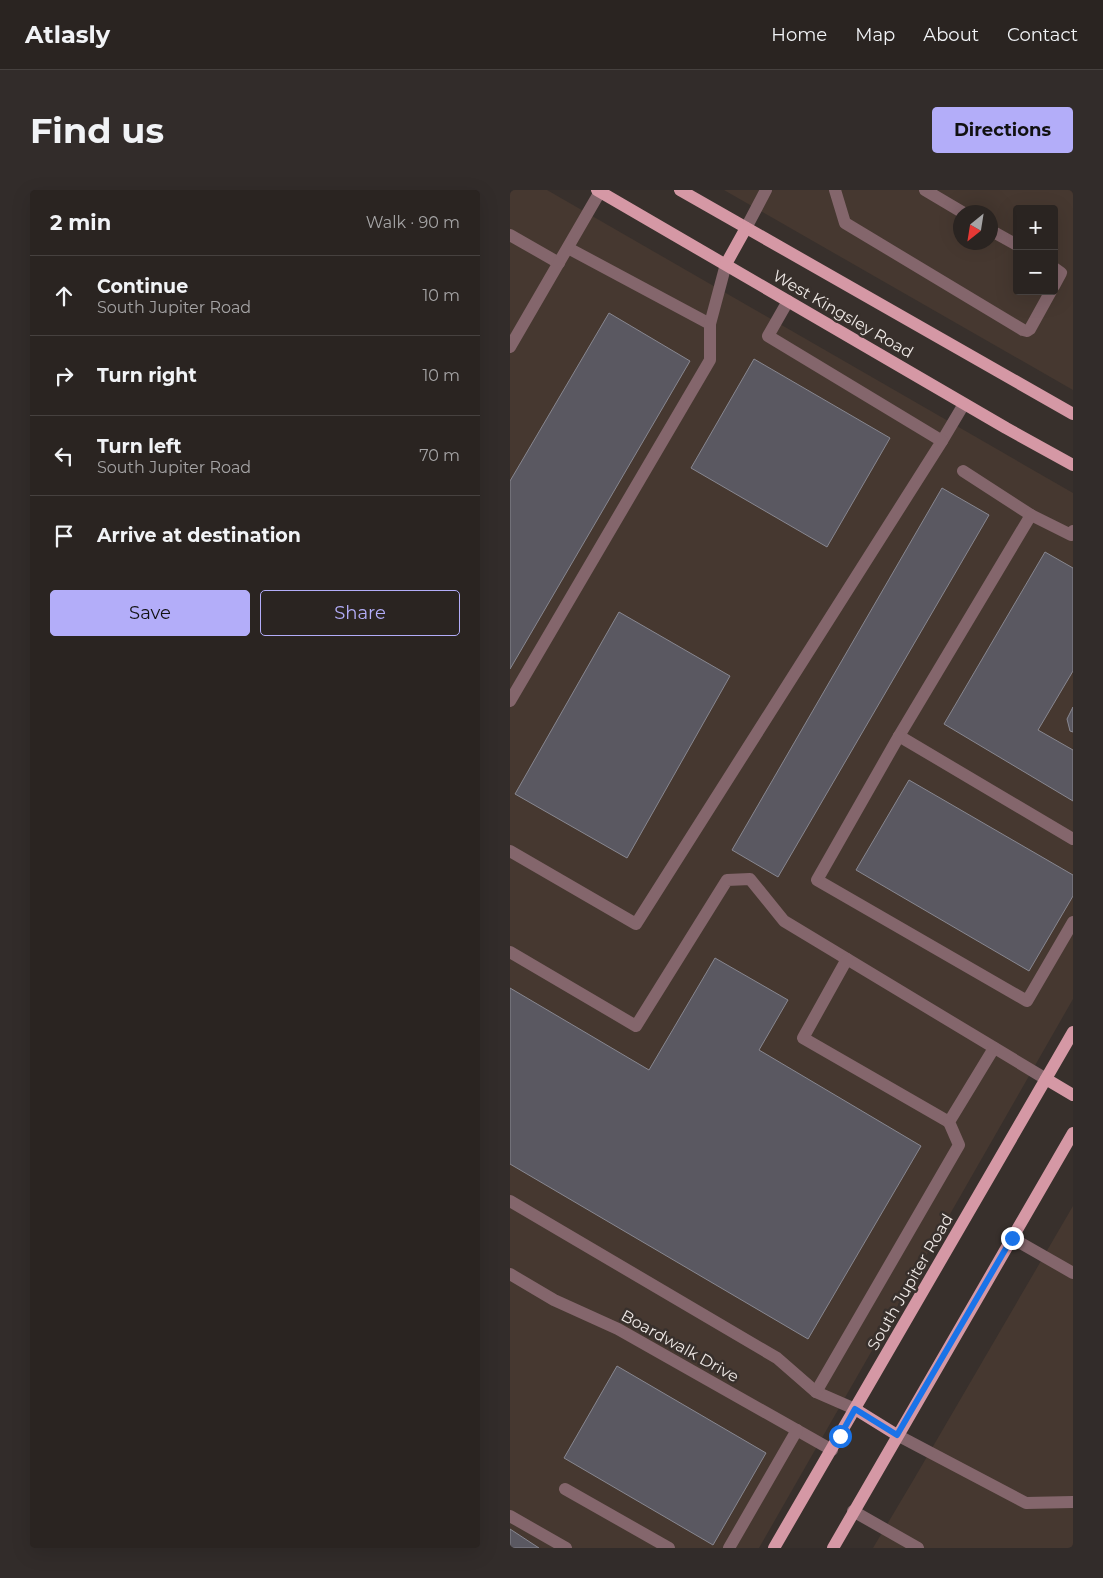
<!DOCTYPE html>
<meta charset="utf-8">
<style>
:root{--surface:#2a2421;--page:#322c2a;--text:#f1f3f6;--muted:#a5a4a5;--line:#46413f;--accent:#b3adf9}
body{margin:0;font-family:Montserrat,sans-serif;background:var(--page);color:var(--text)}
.controls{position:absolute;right:15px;top:15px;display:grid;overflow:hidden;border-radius:5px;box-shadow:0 5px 20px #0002}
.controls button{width:45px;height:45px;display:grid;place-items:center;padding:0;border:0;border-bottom:1px solid var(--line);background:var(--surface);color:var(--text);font:25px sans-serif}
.compass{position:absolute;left:443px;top:15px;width:45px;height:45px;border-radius:50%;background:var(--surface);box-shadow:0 5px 20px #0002;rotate:210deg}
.stop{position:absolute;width:15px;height:15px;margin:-11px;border:4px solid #1a73e8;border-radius:50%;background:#fff}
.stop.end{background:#1a73e8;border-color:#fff;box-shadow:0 1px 5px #0008}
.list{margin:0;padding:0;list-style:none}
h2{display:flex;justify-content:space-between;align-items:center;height:65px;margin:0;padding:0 20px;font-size:21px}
h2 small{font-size:16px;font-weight:400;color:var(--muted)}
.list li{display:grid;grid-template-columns:32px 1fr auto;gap:15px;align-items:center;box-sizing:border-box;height:80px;padding:0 20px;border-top:1px solid var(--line)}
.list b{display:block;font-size:19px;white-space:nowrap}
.list p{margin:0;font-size:16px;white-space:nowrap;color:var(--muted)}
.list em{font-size:16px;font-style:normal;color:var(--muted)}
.actions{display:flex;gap:10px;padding:15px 20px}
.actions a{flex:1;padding:11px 0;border:1px solid var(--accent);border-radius:5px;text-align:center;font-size:18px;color:var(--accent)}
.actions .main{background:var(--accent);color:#111}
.icon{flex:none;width:28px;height:28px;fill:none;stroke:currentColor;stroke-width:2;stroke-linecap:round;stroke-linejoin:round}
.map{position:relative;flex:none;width:563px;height:1358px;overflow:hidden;border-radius:5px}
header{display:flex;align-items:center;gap:30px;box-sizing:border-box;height:70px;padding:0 25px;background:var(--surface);border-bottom:1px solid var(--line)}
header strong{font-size:24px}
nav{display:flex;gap:28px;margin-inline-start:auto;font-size:18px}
.intro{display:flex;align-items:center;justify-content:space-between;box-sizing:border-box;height:120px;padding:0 30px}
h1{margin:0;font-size:35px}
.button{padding:12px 22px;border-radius:5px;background:var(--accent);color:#111;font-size:18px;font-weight:700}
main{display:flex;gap:30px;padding:0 30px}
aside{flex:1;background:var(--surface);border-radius:5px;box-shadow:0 5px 20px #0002}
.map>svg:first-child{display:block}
</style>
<header>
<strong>Atlasly</strong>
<nav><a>Home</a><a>Map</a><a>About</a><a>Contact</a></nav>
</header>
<div class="intro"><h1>Find us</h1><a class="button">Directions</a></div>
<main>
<aside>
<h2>2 min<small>Walk · 90 m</small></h2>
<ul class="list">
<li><svg class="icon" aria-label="ahead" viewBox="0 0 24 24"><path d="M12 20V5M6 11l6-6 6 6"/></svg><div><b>Continue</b><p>South Jupiter Road</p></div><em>10 m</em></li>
<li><svg class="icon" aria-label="right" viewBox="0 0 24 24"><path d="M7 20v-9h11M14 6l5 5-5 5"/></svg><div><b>Turn right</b></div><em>10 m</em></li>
<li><svg class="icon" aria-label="left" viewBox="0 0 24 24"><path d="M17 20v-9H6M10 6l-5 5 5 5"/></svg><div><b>Turn left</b><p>South Jupiter Road</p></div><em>70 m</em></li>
<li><svg class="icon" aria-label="arrive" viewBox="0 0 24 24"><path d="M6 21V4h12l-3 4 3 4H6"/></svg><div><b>Arrive at destination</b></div></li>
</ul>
<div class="actions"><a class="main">Save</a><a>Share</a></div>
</aside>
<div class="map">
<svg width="563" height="1358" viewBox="0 0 563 1358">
<rect width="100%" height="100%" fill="#38302c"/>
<g fill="#463830" fill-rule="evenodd">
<polygon points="0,0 37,0 563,303 563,809 249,1358 0,1358"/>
<path d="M214,0H563V200ZM507,19H544V101H507ZM450,22H480V52H450Z"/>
<polygon points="563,1016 563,1358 363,1358 404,1289"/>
</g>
<g fill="#5a5861" stroke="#888790">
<polygon points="99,123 180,171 0,479 0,291"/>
<polygon points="244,169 380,248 317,357 181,278"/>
<polygon points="432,298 479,325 268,687 222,660"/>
<polygon points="535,362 563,378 563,481 528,540 563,560 563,611 434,534"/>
<polygon points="109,422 220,486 117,668 5,604"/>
<polygon points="563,517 563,542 560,541 557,529"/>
<polygon points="399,590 563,685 563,706 519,781 346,680"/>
<polygon points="205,768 278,810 249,860 411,956 298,1149 0,974 0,798 139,880"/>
<polygon points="107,1176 256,1263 203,1355 54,1268"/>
<polygon points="0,1339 29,1358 0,1358"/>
</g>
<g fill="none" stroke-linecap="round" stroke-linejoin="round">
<g stroke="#84666c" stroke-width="12">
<polyline points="325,0 335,33 513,140 517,141 520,139 541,101"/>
<polyline points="415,0 452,22"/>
<polyline points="236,38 256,0"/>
<polyline points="480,40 507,55"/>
<polyline points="0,45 49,73"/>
<polyline points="58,58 200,134"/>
<polyline points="544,78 551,83 544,96"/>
<polyline points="0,157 91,0"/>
<polyline points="432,251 454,214"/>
<polyline points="453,281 521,325"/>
<polyline points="563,341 561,345 521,325 389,546 563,649"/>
<polyline points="0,511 200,170 200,134 216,74"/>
<polyline points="389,546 307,690 517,811 563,732"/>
<polyline points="0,661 126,734 432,251 258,146 278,111"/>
<polyline points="0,762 126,836 217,690 240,689 274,731 536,889"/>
<polyline points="337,769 293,848 439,932"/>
<polyline points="0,1011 267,1168 306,1202 345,1219"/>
<polyline points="502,1048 563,1083"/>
<polyline points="0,1084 44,1110 108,1139 322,1260"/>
<polyline points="306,1202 449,955 439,932 484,858"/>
<polyline points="387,1245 516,1313 563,1312"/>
<polyline points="55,1299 159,1358"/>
<polyline points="343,1321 408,1358"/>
<polyline points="0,1326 56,1358"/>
<polyline points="219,1358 287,1240"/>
</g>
<g stroke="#d598a5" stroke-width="12">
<polyline points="87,0 496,238 563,275"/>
<polyline points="170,0 563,224"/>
<polyline points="216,74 236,38"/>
<polyline points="536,889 563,905"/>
<polyline points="345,1219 387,1245"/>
<polyline points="264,1358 563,842"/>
<polyline points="323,1358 563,943"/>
</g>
</g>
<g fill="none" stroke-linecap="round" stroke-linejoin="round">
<polyline stroke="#1a73e8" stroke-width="6" points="330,1246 345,1219 387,1245 502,1048"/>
</g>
<g text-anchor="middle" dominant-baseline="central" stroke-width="5" stroke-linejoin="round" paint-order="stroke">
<g font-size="16" fill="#efe9e6" stroke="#38302c">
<text transform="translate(333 124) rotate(30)">West Kingsley Road</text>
<text transform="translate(400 1092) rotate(-60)">South Jupiter Road</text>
<text transform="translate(170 1156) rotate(29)">Boardwalk Drive</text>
</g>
</g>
</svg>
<div class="controls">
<button>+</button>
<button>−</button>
</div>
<svg class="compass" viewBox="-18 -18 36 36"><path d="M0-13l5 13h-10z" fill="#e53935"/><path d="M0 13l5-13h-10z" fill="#a5a4a5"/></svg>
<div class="stop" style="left:330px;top:1246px"></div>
<div class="stop end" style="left:502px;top:1048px"></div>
</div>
</main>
